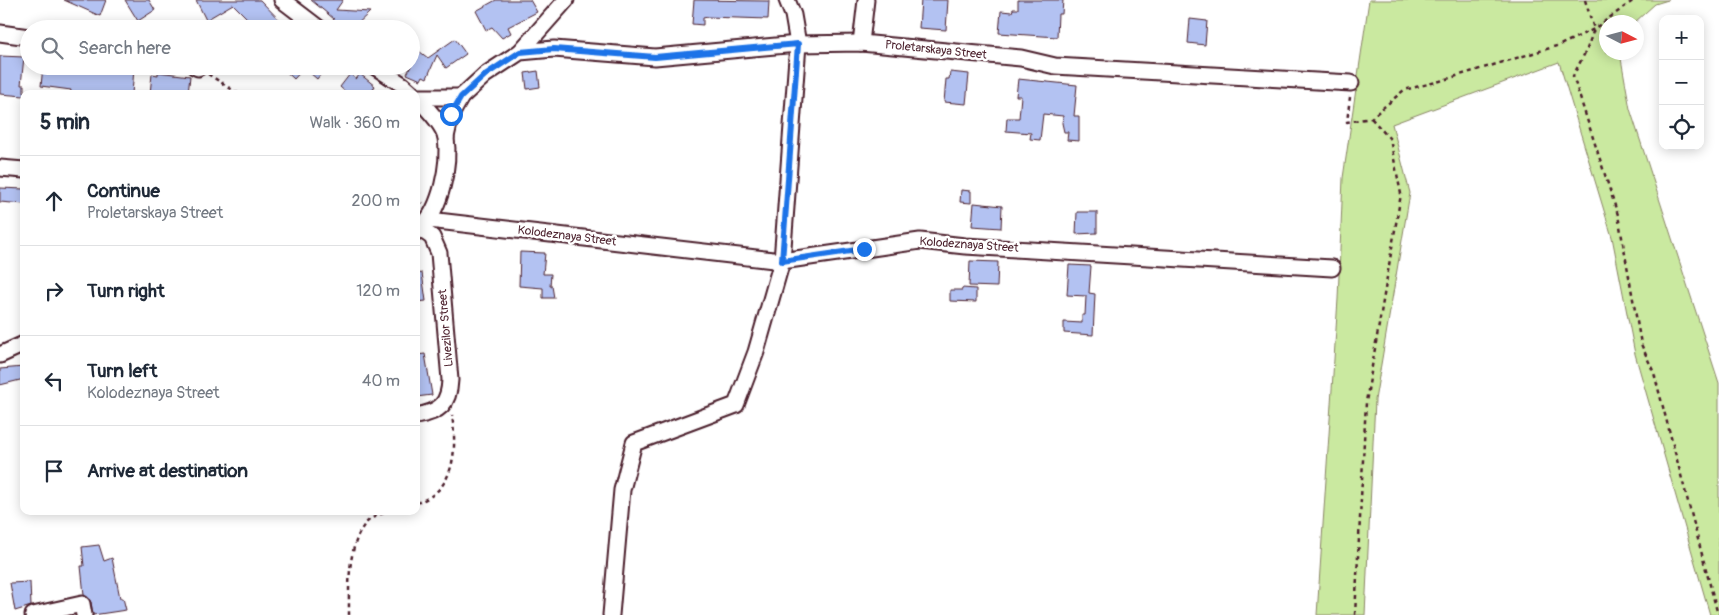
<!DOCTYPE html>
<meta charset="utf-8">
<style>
:root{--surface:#fff;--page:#f2f2f3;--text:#1f2937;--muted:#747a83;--line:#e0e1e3}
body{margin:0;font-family:Pangolin,sans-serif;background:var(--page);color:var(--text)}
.controls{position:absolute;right:15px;top:15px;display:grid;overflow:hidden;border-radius:10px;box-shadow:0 2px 12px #0003}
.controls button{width:45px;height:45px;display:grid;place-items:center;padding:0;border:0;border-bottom:1px solid var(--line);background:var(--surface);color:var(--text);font:25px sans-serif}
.compass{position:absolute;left:1599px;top:15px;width:45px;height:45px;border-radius:50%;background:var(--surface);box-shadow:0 2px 12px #0003;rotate:96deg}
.stop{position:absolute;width:15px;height:15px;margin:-11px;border:4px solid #1a73e8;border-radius:50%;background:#fff}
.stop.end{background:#1a73e8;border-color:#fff;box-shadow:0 1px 5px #0008}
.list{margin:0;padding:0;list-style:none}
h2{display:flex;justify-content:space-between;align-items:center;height:65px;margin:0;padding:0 20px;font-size:21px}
h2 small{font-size:16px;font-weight:400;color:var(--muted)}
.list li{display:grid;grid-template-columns:32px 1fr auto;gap:15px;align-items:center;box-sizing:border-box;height:90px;padding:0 20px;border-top:1px solid var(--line)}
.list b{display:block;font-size:19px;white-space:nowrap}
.list p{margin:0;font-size:16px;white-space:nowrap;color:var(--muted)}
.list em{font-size:16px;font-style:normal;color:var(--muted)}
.icon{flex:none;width:28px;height:28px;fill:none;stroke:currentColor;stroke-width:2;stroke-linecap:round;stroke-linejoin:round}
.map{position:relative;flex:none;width:1719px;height:615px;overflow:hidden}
.search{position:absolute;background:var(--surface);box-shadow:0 2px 12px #0003;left:20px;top:20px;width:400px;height:55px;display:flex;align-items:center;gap:12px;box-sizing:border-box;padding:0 18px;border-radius:28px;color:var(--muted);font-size:19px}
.panel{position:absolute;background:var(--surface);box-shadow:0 2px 12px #0003;left:20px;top:90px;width:400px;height:425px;border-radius:10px}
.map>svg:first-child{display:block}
</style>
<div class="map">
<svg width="1719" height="615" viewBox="0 0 1719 615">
<rect width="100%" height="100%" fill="#fff"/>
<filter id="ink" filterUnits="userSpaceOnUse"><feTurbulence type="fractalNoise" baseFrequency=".02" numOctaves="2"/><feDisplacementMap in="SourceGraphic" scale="10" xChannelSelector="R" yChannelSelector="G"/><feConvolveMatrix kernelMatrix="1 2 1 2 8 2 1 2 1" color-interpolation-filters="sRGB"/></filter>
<g filter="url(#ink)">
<polygon fill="#cae9a0" stroke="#8a8466" points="1369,0 1668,0 1655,4 1635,22 1606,22 1606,52 1620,53 1630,109 1719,383 1719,615 1710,615 1635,354 1612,237 1559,62 1392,124 1410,193 1375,400 1365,615 1317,615 1338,299 1343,178"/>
<g fill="#b3c2f2" stroke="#4a1f2b">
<polygon points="64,0 106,0 100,16"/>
<polygon points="125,0 149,0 155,10 138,21"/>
<polygon points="196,0 260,0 288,29 267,29 263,22 256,29 238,29 248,19 233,4 206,20"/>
<polygon points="311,0 343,0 336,10 370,12 352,29 329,29 334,19"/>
<polygon points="496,0 530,0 537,12 508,27 511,33 502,38 492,27 486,30 476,11"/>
<polygon points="694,0 769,1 768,19 708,17 703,18 703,25 692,24"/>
<polygon points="921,0 948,0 946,30 919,28"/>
<polygon points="1018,0 1063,0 1062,14 1058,14 1057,37 999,33 1001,11 1012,12 1013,9 1018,9"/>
<polygon points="1190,19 1207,21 1205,45 1188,43"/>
<polygon points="455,39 466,54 446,68 437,55 427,78 423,76 421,80 407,74 411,66 411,45 428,58"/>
<polygon points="0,56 24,57 21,85 24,85 24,96 0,94"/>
<polygon points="43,66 134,68 132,94 70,94 71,90 41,86"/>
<polygon points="280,66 306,66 294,79"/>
<polygon points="315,66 327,66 317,79 310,73"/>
<polygon points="538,71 540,87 527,89 525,73"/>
<polygon points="158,72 190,76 188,94 150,94 152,74 158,75"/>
<polygon points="950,72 969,74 966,104 944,102 946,79 949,79"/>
<polygon points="350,74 356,79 360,74 375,86 370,94 348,94 340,87"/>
<polygon points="1018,79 1077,85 1074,116 1079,116 1079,141 1067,140 1068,132 1064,132 1062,123 1063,116 1043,114 1040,140 1030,139 1031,133 1006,131 1007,118 1019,118 1021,96 1016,96"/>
<polygon points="0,188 24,189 24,204 0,202"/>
<polygon points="961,190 971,191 971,203 960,202"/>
<polygon points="974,203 1002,206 1001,228 972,226"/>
<polygon points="1077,212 1097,212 1097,233 1076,234"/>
<polygon points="520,252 545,253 543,274 551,274 550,286 552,286 554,298 543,298 543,288 519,286"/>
<polygon points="970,261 998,262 997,287 969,286"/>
<polygon points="1069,265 1091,266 1089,293 1095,294 1093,335 1064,333 1064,322 1082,323 1082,315 1085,315 1086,296 1067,295"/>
<polygon points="422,273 426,301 416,302 416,274"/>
<polygon points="962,288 976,289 976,302 950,301 950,290 962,290"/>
<polygon points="425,354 432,395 416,397 416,355"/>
<polygon points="24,367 24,379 0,385 0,369"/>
<polygon points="99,545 104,561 112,558 120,598 123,598 126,610 93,615 91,602 84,595 81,566 84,566 82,547"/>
<polygon points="30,582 31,606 15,611 10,583"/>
</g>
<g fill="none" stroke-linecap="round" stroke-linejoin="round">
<defs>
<g id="minor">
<polyline points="282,0 320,29"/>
<polyline points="0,33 29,37"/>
<polyline points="861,43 866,0"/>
<polyline points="520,52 566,0"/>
<polyline points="194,66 198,68"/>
<polyline points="374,66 403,85 413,94"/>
<path d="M416,97C425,106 444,126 446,138C450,164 441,208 422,226"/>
<polyline points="416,97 461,97"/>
<polyline points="446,137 451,115 461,97 485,75 520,52 554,49 655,57 798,44 861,43 1021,58 1055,66 1351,83"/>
<polyline points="0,168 24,170"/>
<polyline points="429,220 782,261 920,241 965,246 1332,268"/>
<polyline points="0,355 24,344"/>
<path d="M416,416C440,412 449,404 450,380L439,253L432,237L419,228"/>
<polyline points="33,615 82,604 84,615"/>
<polyline points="611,615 622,490 634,443 736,405 756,352 782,261 798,44 793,15 787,0"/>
</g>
</defs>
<use href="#minor" stroke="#4a1f2b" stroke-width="19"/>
<g stroke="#4a1f2b" stroke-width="2.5" stroke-dasharray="4 4" stroke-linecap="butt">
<polyline points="1585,0 1594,29 1587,49 1573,76 1618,215 1641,344 1654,373 1718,615"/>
<polyline points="208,74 239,94"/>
<polyline points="1350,97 1347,122 1371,118 1404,90 1440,81 1560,45 1594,29 1634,0"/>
<polyline points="416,198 423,203"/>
<path d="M416,503C456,491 457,449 452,415"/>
<path d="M349,615C349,586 347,548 365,524C371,517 381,514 389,511"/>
<polyline points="1355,615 1366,402 1401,194 1390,139 1371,118"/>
</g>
<use href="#minor" stroke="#fff" stroke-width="15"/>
</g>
</g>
<g fill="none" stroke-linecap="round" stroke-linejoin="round" filter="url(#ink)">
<polyline stroke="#1a73e8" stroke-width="6" points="451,114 461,97 485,75 520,52 554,49 655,57 798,44 782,261 864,249"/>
</g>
<g text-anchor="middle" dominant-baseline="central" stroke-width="5" stroke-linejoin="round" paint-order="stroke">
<g font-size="12" fill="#4a1f2b" stroke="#fff">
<text transform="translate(936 50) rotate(6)">Proletarskaya Street</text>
<text transform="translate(567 236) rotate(7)">Kolodeznaya Street</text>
<text transform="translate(969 245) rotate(4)">Kolodeznaya Street</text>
<text transform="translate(446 328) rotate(-95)">Livezilor Street</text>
</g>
</g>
</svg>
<div class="controls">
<button>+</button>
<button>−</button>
<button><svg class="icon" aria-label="locate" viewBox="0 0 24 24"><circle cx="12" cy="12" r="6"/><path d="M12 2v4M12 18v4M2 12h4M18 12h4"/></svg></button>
</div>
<svg class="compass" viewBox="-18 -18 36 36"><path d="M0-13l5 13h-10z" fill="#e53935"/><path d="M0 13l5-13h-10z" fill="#747a83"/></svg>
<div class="stop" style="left:451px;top:114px"></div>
<div class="stop end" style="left:864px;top:249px"></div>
<div class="search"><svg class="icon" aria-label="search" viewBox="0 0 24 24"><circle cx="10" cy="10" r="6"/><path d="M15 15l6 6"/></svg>Search here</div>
<section class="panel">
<h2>5 min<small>Walk · 360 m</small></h2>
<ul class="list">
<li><svg class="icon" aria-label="ahead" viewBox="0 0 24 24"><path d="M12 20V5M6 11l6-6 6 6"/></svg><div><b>Continue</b><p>Proletarskaya Street</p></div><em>200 m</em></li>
<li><svg class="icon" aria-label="right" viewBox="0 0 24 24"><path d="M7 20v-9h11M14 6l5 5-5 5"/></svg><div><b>Turn right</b></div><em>120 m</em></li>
<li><svg class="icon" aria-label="left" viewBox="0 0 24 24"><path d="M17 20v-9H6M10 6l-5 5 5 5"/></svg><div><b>Turn left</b><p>Kolodeznaya Street</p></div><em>40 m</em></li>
<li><svg class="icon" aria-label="arrive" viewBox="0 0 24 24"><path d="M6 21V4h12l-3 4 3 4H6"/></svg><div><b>Arrive at destination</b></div></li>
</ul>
</section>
</div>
